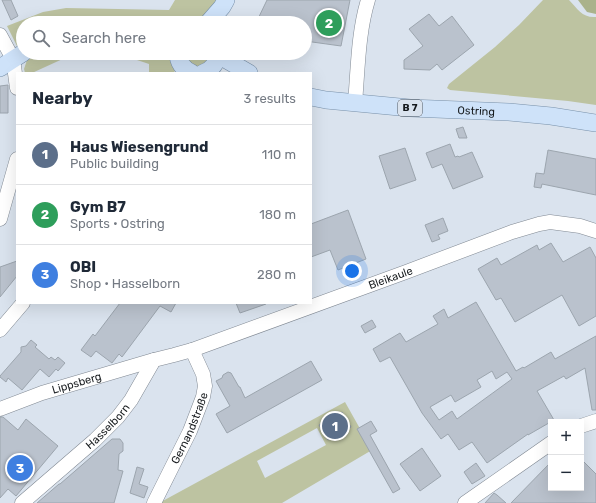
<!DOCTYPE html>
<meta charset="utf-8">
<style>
:root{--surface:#fff;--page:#f2f2f3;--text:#1f2937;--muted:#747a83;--line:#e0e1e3;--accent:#d93025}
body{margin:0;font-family:Rubik,sans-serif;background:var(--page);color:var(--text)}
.controls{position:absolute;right:12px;bottom:12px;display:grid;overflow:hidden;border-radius:0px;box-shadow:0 4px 16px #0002}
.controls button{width:36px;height:36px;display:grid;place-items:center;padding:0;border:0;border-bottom:1px solid var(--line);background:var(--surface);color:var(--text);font:20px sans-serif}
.you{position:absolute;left:352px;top:271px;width:14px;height:14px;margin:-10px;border:3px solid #fff;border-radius:50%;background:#1a73e8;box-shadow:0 0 0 6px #1a73e833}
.badge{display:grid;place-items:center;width:26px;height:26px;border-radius:50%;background:var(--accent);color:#fff;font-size:13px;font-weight:700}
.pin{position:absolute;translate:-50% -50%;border:2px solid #fff;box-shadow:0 1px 4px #0006}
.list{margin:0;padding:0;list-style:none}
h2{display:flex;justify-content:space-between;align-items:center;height:52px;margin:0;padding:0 16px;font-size:17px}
h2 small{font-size:13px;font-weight:400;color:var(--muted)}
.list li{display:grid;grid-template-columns:26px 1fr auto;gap:12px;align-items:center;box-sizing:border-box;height:60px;padding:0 16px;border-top:1px solid var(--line)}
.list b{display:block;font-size:15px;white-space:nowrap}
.list p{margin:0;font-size:13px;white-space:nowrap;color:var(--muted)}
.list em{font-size:13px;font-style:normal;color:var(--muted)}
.icon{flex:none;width:22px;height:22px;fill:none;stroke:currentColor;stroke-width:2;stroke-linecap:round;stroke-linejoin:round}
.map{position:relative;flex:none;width:596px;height:503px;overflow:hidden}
.search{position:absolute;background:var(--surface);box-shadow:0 4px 16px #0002;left:16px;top:16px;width:296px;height:44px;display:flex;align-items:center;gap:10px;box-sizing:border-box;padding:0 14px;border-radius:22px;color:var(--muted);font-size:15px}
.panel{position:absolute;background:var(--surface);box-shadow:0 4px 16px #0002;left:16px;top:72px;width:296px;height:232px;border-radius:0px}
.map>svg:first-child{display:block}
</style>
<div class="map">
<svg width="596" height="503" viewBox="0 0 596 503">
<rect width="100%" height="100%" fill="#dae3ee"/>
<g fill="#bdc3a1" fill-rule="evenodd">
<polygon points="175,0 219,0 201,23 127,23 107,21 92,23 23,23 23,43 17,46 7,26 43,12 66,8 169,10"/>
<path d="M543,0H569C578,9 582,18 596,17V105L568,101L450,90L447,88L449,84L495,47L519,25Z"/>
<polygon points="41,53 167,53 172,60 175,70 174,73 149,73 149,64 128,57 100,56 67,57 32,73 25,73 24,69 27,60"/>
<polygon points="182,53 214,53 213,60 195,70"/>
<path d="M345,402L372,450L282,503H159ZM342,412L350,427L328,440L319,425ZM317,428L326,445L265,478L257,461Z"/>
</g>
<polygon fill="#aab28b" points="578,0 596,0 596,14 587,12"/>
<g fill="#bac2cd" stroke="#9ca5ae" fill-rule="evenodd">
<polygon points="2,0 11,0 18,16 11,20"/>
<polygon points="267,0 350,0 341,46 305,41 305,23 256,23"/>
<polygon points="429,14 439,26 452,16 474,45 442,70 437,64 430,70 404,69 404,60 423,46 409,29"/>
<polygon points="8,85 8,113 0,113 0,86"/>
<polygon points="463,127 467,138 459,138 456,129"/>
<polygon points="450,144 455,157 458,156 459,157 472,152 483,177 453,189 442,164 432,168 426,153"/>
<polygon points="405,148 416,180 390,189 379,156"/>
<polygon points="548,150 596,159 596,195 542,184 541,188 534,187 536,173 544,174"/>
<polygon points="348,210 366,259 338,270 330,250 311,257 311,224"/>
<polygon points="443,218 448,231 438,235 440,239 432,242 425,225"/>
<polygon points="551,243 563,262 590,247 596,258 596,316 579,326 562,295 515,322 501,298 496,300 478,269 497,258 501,265 537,245 539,250"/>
<polygon points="17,261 17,276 0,297 0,267"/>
<path d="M476,302L516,371L523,367L524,368L551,352L555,359L596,336V410H592L585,368L566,379L564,376L537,391L554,420L528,435V434L487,463L472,442L459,450L448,434L441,439L422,413L390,357L380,362L373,349L400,333L406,342L438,324L433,316L444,309L448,318ZM492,371L496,379L507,372L512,379L457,419L452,411L439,420L430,407L451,395L455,402L481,387L477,380Z"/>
<polygon points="120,303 176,303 171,312 160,306 122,357 119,354 112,363 96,351 91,357 81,350 93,334 95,336"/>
<polygon points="236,303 266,303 266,304 240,313"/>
<polygon points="372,320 376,327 365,333 361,326"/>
<polygon points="31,340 37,345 35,347 49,359 51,357 55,360 58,357 65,363 58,371 56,369 49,377 40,369 22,390 8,378 6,382 0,377 0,376 21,352 21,347 26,346"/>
<polygon points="311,361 322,380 227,433 216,414 230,406 216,381 222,378 223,375 228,372 231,373 239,387 240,387 245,398"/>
<polygon points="342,412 351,427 328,440 319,425"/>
<polygon points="0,417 3,417 18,430 26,419 58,446 16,496 8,489 0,498"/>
<polygon points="371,421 377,431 370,435 400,489 393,493 357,429"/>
<polygon points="112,439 120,439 123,443 123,451 119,454 118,470 123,471 114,503 37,503 59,484 60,484"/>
<polygon points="422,448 441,476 420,491 400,464"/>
<polygon points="581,459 596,474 596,503 511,503 551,462 551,488 581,488"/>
<polygon points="476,463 485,476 472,484 464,472"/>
<polygon points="137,467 144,469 139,484 148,487 144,498 130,493"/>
<polygon points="494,493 497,495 506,503 485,503"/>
</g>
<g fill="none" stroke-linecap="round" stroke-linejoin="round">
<defs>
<g id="minor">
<polyline points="0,35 13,59 17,88"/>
<path d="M355,103C358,69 358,33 368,0"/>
<polyline points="0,219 17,159"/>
<polyline points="0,330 23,303"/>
<path id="s1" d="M0,409L42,393L154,360"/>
<polyline points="581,426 596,421"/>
<path id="s2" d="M22,503L95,440L118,417L131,400L154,360L174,355L192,350L406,272L512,232L539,224L550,222L580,226L596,231"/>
<path id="s3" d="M154,503L190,431L203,397L205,386L203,374L192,350"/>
<polyline points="465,503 551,443"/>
</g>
<g id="major">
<polyline points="208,23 222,7 226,0"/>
<path d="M178,53C178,63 183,69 192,73"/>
<polyline points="218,55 249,73"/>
<polyline points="0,68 23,53"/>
<path d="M203,73C213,69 217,63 218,53"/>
<path id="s4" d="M311,97L326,100L410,108L509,112L551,116L596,123"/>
</g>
</defs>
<use href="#minor" stroke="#818993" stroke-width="15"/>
<use href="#major" stroke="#7890a9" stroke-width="18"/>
<use href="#minor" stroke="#fff" stroke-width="14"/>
<use href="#major" stroke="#cee2f9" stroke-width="17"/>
</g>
<g text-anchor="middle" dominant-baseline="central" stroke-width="3" stroke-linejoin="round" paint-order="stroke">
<rect fill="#dae3ee" stroke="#51565c" stroke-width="1" x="398" y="100" width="24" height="16" rx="3"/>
<g font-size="10" font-weight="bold" fill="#161a1d">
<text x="410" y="108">B 7</text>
</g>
<g font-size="11" fill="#161a1d" stroke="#dae3ee">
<text stroke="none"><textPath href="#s4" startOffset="166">Ostring</textPath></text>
<text stroke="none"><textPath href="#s2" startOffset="447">Bleikaule</textPath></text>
<text stroke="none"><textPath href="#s1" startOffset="81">Lippsberg</textPath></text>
<text stroke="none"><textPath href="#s2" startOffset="115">Hasselborn</textPath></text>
<text stroke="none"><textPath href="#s3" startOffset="83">Gernandstraße</textPath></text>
</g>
</g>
</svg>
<div class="controls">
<button>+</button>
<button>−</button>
</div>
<div class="you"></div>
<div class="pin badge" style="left:335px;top:426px;background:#5c6f8a">1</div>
<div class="pin badge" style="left:329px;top:23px;background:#2e9e5b">2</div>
<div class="pin badge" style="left:20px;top:468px;background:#3f7fe0">3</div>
<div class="search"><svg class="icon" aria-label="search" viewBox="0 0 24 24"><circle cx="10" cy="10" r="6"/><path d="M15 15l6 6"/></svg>Search here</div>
<section class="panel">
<h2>Nearby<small>3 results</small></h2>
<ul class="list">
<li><span class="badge" style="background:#5c6f8a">1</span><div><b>Haus Wiesengrund</b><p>Public building</p></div><em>110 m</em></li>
<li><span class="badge" style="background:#2e9e5b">2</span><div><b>Gym B7</b><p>Sports · Ostring</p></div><em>180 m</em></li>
<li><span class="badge" style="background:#3f7fe0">3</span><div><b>OBI</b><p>Shop · Hasselborn</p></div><em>280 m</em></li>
</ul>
</section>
</div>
